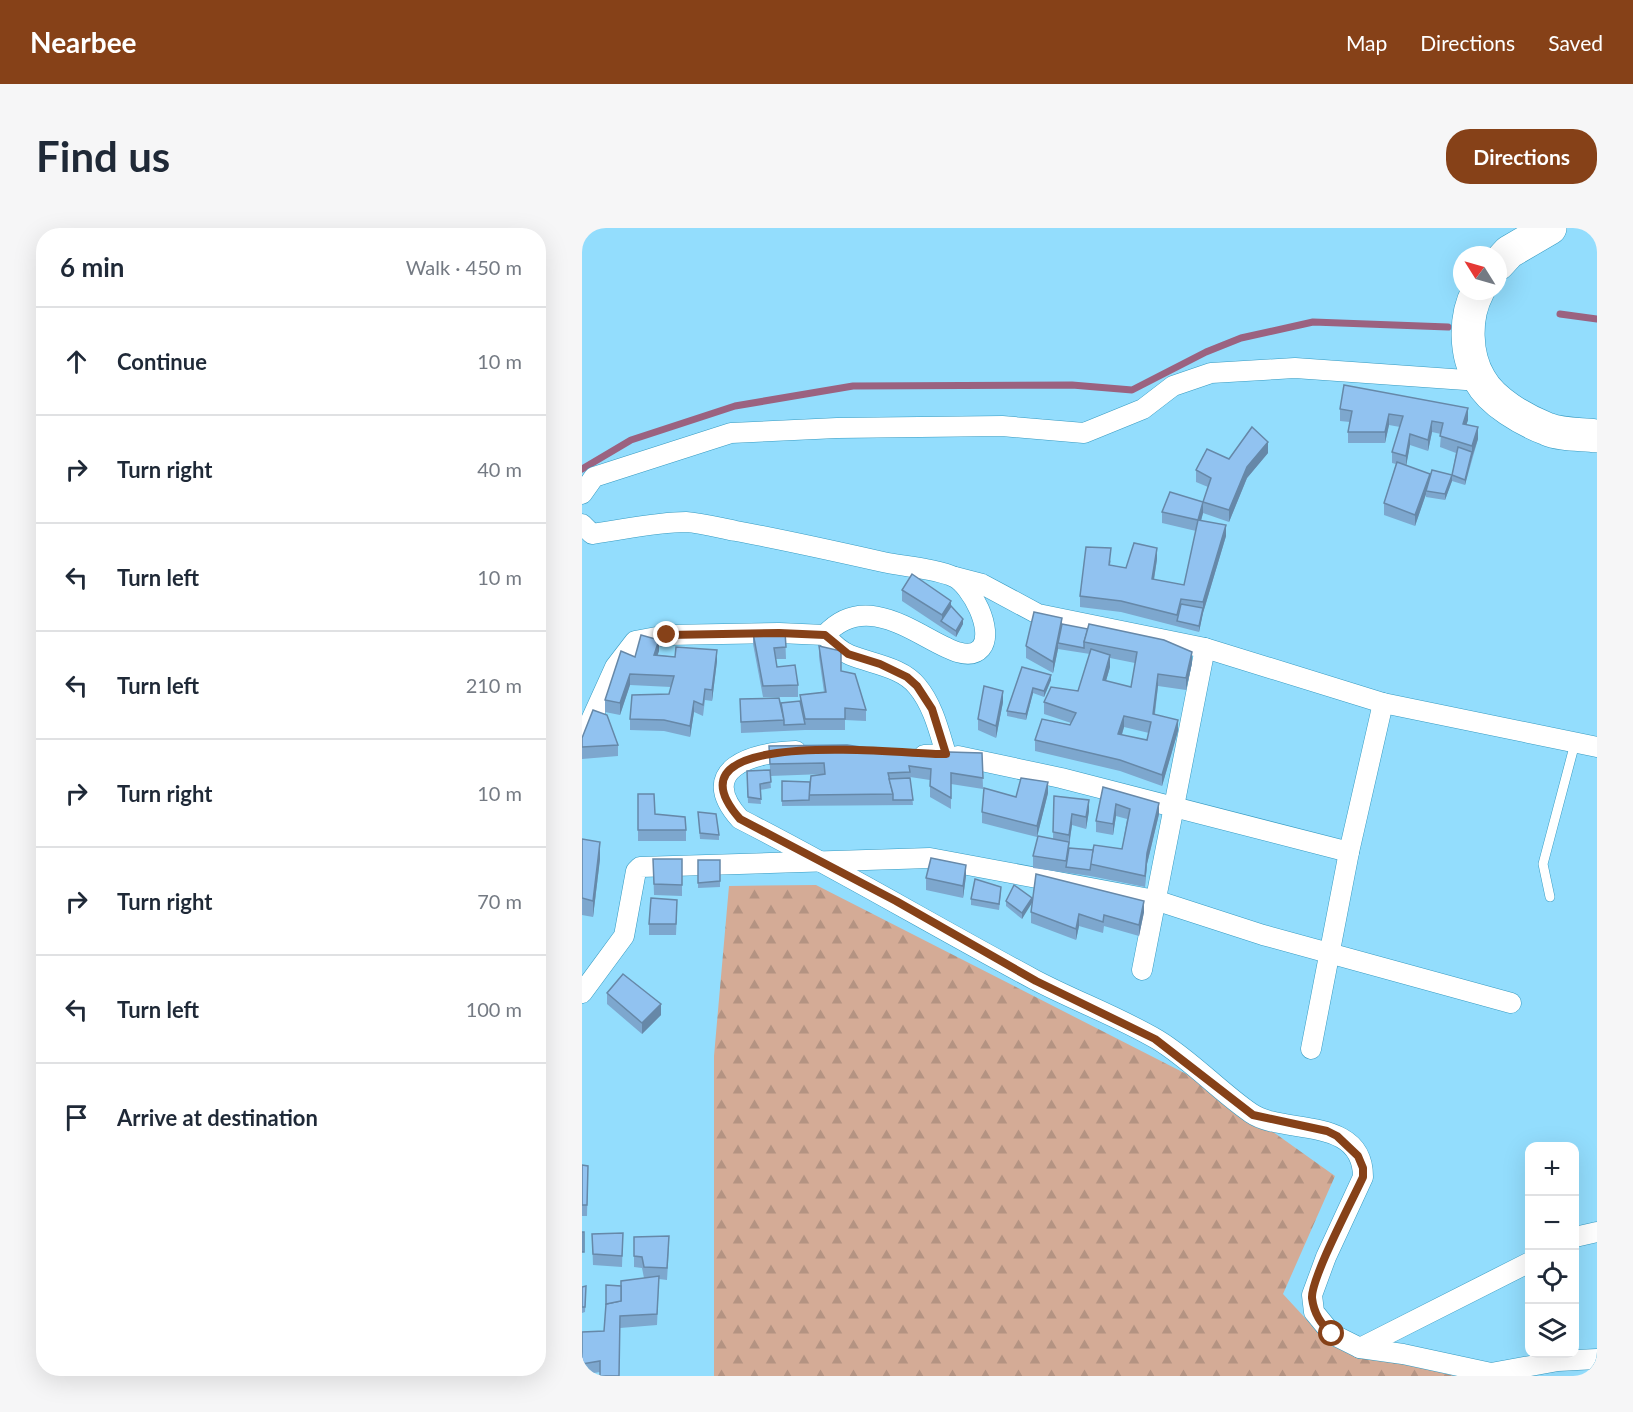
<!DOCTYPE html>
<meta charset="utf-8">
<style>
:root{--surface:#fff;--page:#f6f6f7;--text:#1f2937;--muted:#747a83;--line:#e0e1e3;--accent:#864118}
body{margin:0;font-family:Lato,sans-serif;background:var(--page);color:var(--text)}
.controls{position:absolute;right:18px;bottom:18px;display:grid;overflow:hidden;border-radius:12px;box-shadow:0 6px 24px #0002}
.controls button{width:54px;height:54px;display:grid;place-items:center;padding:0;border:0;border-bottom:2px solid var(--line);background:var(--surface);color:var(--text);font:30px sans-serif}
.compass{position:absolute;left:871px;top:18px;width:54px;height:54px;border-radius:50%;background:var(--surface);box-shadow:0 6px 24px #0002;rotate:307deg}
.stop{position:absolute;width:18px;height:18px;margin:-14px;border:4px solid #864118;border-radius:50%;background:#fff}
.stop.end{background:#864118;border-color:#fff;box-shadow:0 2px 6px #0008}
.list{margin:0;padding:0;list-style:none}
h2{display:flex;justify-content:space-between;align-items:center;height:78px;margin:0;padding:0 24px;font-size:26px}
h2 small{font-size:20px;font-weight:400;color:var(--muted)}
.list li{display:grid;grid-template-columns:39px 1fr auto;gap:18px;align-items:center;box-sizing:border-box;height:108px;padding:0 24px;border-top:2px solid var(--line)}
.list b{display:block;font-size:22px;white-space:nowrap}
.list em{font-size:20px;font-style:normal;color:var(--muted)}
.icon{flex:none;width:33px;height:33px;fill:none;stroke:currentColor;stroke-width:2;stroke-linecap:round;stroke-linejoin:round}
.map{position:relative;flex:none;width:1015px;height:1148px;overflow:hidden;border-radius:24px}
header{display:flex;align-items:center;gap:36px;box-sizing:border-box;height:84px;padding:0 30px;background:var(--accent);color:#fff}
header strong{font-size:28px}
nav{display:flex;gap:33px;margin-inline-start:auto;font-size:21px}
.intro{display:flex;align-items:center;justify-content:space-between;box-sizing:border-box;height:144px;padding:0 36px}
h1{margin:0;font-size:42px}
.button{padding:15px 27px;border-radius:24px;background:var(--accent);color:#fff;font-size:21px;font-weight:700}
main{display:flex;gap:36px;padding:0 36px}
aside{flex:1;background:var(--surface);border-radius:24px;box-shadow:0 6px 24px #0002}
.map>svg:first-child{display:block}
</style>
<header>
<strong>Nearbee</strong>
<nav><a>Map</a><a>Directions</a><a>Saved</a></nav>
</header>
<div class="intro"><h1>Find us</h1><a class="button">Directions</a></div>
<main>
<aside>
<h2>6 min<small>Walk · 450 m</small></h2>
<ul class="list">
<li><svg class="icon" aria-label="ahead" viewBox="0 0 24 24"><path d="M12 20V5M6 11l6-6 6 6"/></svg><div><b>Continue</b></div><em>10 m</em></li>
<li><svg class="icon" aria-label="right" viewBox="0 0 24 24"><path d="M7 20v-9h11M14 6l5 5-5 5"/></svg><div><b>Turn right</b></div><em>40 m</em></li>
<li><svg class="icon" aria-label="left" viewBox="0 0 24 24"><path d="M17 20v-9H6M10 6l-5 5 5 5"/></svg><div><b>Turn left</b></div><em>10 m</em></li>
<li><svg class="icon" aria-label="left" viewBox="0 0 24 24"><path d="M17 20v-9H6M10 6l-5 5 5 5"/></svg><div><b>Turn left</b></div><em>210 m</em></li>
<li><svg class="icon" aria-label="right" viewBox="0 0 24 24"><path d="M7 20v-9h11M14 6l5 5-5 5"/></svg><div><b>Turn right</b></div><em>10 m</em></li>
<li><svg class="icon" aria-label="right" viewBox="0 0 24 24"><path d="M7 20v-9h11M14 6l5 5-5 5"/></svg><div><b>Turn right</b></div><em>70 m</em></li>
<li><svg class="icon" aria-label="left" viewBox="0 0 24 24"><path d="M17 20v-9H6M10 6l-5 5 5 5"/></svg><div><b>Turn left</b></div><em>100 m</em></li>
<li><svg class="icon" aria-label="arrive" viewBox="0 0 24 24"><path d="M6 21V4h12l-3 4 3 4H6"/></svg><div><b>Arrive at destination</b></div></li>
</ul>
</aside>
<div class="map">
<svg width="1015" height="1148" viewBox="0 0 1015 1148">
<defs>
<pattern id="forest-firs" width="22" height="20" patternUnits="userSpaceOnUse" patternTransform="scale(1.5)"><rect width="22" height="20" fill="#d4ab96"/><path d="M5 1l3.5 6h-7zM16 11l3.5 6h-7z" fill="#b49382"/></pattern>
</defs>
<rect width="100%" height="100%" fill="#93ddfd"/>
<polygon fill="url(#forest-firs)" points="234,657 624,856 753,948 701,1066 749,1118 873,1148 132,1148 132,828 147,658"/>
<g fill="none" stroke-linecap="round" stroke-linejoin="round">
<g stroke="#9b6280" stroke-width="7">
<polyline points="978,86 1015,91"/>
<polyline points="0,241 49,212 153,178 271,158 490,157 550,162 624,124 659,110 731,94 866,99"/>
</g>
<defs>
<polyline id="lane" points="968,669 961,636 993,515"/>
<g id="street">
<polyline points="0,266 12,249 149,205 255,200 420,198 502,205 561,181 591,158 629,145 713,140 898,153"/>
<path d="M0,296L10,306C40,302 74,294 104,294C120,295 138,300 154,303C203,312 252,323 301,334C319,338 356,341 372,349C389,357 413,403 399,420C372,451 298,346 243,407C250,415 258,423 268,427C290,436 320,439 335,458C351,477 357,503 364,526L342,527"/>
<polyline points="373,349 400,356 456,386 623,420 801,475 1015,519"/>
<polyline points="0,512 33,439 53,413 85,407 197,405 243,407"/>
<path d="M214,523C171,524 113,541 158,591C258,642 354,699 453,752C493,773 537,789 576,812C609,832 637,863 669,885C700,907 781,887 781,949L744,1029L730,1067L732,1084L750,1106L778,1120L821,1126L909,1145L976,1133L1015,1131"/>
<polyline points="376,528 479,550 767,624"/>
<polyline points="560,742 623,420"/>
<polyline points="0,765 42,708 54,643 58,639 348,630 573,672 681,707 929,775"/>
<polyline points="729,821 767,624 801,475"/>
<polyline points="993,1009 1015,1004"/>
<polyline points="778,1120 948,1034"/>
</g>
<g id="highway">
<polyline points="916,36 927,24 968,0"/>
<path d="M896,63C882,89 883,127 898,152C910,174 942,192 965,201C979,207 999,206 1015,208"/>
</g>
</defs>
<use href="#lane" stroke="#359ac1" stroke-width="10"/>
<use href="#street" stroke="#359ac1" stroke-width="21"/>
<use href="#highway" stroke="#359ac1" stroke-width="34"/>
<use href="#lane" stroke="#fff" stroke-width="9"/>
<use href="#street" stroke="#fff" stroke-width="20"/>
<use href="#highway" stroke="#fff" stroke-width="33"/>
</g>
<g fill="#7da7ce" fill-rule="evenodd">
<path d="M758,181L886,192L884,197L896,211L883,257L870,253L863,272L844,269V266L833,298L802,287V275L814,236L810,235V224L818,199L807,197L803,215H766V204L768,194L758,193ZM850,204L859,206L858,219L874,225L870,247L848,252L824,237L828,217L846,223Z"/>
<polygon points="686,225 665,250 647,294 621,285 619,293 644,308 621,385 617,404 539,384 498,379 498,368 529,332 528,337 544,340 575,331 572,352 602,357 614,303 580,295 580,284 621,274 626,259 614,254 614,242 647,231"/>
<polygon points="320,362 369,378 381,396 374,409 320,373"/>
<path d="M480,396L610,435L604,462L576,458L573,486L596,503L580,558L538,543L453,523V512L488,497L489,495L462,486V474L496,463L508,426L476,421L471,445L444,430V418ZM528,430L553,435L549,459L524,453L528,439ZM542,499L567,505L565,512L540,507Z"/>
<polygon points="203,404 204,431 194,431 195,439 216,457 216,469 181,469 171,416 171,405"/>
<polygon points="237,418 259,443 284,482 284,493 263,492 263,502 223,502 159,505 158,471 199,475 218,473 218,467 242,464 237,429"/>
<polygon points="77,423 75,427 135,433 130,473 123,472 121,488 112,484 108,509 82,503 48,502 48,491 87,466 89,459 48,457 38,487 23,484 23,472 53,429"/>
<polygon points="440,439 469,452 462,469 451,465 444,492 425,488 425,483"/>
<polygon points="421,474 414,510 396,502 396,491"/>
<polygon points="0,510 36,517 36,528 0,531"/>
<polygon points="187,518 400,525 401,561 369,556 369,581 348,569 348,552 328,549 331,577 200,578 200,553 228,554 242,546 188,548 189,560 178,562 179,576 166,575 165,543 188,542"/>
<polygon points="521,559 577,586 565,636 563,659 508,648 451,640 451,628 471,611 472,568 507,583 504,601 490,597 487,620 511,622 540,621 545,591 534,588 531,607 514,604 514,593"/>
<polygon points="466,565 455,609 400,595 400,584"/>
<polygon points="56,566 73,586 104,602 104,613 56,613"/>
<polygon points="116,584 137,607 137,612 118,611"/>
<polygon points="0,611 18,631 11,689 0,687"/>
<polygon points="71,631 100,631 100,668 72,667"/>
<polygon points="116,632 138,632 138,659 116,660"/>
<polygon points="384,648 381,670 344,662 344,650"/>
<polygon points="419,664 417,682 389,677 389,671"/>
<polygon points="450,670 440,691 424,678 424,673"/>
<polygon points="95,683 94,707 67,707 67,696"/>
<polygon points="449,684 562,684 557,708 522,698 521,705 497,698 494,712 449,695"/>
<polygon points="25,765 79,787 60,806 25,776"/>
<polygon points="0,937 6,938 5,988 0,988"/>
<polygon points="41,1005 40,1039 11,1037 10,1006"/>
<polygon points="52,1009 87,1019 85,1052 77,1051 75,1097 38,1100 18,1144 0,1147 0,1104 22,1103 39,1058 62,1050 60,1040 52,1039"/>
<polygon points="0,1059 4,1064 3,1084 0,1085"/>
</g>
<g fill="#6688a8">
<polygon points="886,180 886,192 881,207 881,196"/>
<polygon points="807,186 807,197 803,215 803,204"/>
<polygon points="850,193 850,204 846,223 846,212"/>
<polygon points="896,199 896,211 890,229 890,218"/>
<polygon points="828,206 828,217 824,239 824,228"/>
<polygon points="686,214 686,225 665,250 647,294 647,282 665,239"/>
<polygon points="890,224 890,229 883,257 883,252"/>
<polygon points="848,246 848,257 844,263 844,266 833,298 833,287"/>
<polygon points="870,247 870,253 863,272 863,266"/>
<polygon points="621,274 621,285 616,303 616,292"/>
<polygon points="644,297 644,308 621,385 617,404 617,398 621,380 621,374"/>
<polygon points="575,320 575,331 570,363 570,351"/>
<polygon points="369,373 369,384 360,393 360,387"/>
<polygon points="480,390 480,401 476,415 476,421 471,445 471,434"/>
<polygon points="381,391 381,396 374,409 374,403"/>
<polygon points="77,412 77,423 72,438 72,427"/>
<polygon points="135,422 135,433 130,473 130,462"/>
<polygon points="610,424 610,435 604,462 604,450"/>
<polygon points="528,427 528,439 521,463 521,452"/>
<polygon points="48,446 48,457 38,487 38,475"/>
<polygon points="576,446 576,458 571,497 571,486"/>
<polygon points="469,447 469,452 462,469 462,463"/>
<polygon points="451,460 451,465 444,492 444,486"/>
<polygon points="421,463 421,474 414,510 414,498"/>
<polygon points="112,473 112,484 108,509 108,498"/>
<polygon points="542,488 542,499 536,518 536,506"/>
<polygon points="596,492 596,503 580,558 580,547"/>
<polygon points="466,554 466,565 455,609 455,598"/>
<polygon points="507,572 507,583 504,601 504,589"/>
<polygon points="577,575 577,586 565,636 563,659 565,625"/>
<polygon points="534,576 534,588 531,607 531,596"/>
<polygon points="490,586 490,597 487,616 487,625 484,639 487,616 487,607"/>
<polygon points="18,614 18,631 11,689 11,673"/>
<polygon points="384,637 384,648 381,670 381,658"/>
<polygon points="450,670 450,675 440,691 440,685"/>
<polygon points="562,673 562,684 557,708 557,697"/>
<polygon points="497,686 497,698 494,712 494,701"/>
<polygon points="79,776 79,787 60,806 60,795"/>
</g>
<g fill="#91c2f0" stroke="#6688a8" stroke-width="1.5" fill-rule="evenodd">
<polygon points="762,157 886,180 881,196 896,199 890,218 858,208 861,195 850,193 846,212 828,206 824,228 810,224 821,188 807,186 803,204 766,204 770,183 758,181"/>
<polygon points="670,199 686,214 665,239 647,282 621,274 629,250 614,242 625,221 647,231"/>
<polygon points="876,219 890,224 883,252 870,247"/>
<polygon points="815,234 848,246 833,287 802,275"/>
<polygon points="850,242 870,247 863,266 844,263"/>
<polygon points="588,264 621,274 616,292 580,284"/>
<polygon points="616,292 644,297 621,374 599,371 595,387 539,373 498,368 504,319 529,320 527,337 544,340 552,315 575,320 570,351 602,357"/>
<polygon points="330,346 369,373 360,387 320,362"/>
<polygon points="599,376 621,380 617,398 595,393"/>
<polygon points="369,378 381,391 374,403 359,393"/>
<polygon points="452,384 480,390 471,434 444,418"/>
<polygon points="480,396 506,401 502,414 502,420 476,415"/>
<path d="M507,396L582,412L610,424L604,450L576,446L571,486L596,492L580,547L538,532L453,512L460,491L488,497L494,485L462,474L469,459L496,463L509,421L528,427L521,452L549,459L555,424L502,414ZM542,488L569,494L565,512L536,506Z"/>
<polygon points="203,404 204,419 192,420 195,439 213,437 216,457 181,458 171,405"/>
<polygon points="59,407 77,412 72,427 93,429 94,419 135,422 130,462 123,461 121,477 112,473 108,498 82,492 48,491 50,467 87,466 92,448 48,446 38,475 23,472 39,423 53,429"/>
<polygon points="237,418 259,423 259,443 273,446 284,482 263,480 263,491 223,491 218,467 244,464"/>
<polygon points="440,439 469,447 462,463 451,460 444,486 425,483"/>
<polygon points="402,458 421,463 414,498 396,491"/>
<polygon points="197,470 202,492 159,494 158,471"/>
<polygon points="218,473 223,496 202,497 202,492 199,475"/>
<polygon points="11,482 25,487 36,517 0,519 0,510"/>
<polygon points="265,517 300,522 400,525 401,550 369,545 369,570 348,558 349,541 327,538 328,544 306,545 311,566 227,567 229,548 243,546 242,535 188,536 187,518"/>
<polygon points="188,542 189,554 178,556 179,571 166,569 165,543"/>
<polygon points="328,550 331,572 311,572 311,566 307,551"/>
<polygon points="439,550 466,554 455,598 400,584 402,560 434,569"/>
<polygon points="200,553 228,554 227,572 200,573"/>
<polygon points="521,559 577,575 565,625 563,648 508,636 512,617 540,621 548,581 534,576 531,596 514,593"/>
<polygon points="56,566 72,566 73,586 103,589 104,602 56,602"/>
<polygon points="472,568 507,572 504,589 490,586 487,607 471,604"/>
<polygon points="116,584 134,586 137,607 118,605"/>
<polygon points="456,608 487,614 484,633 451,628"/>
<polygon points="0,611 18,614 11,673 0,670"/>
<polygon points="487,620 511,622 508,642 484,639"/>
<polygon points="349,630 384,637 381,658 344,650"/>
<polygon points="71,631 100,631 100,657 72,656"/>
<polygon points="116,632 138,632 138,653 116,655"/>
<polygon points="454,646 562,673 557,697 522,687 521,694 497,686 494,701 449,684"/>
<polygon points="393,651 419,659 417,676 389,671"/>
<polygon points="432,657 450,670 440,685 424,673"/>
<polygon points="69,670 95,672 94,696 67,696"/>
<polygon points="41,746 79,776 60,795 25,765"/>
<polygon points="0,937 6,938 5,977 0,977"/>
<rect x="0" y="1004" width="2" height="20"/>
<polygon points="41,1005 40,1028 11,1026 10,1006"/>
<polygon points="87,1008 85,1040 62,1039 60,1029 52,1028 52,1009"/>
<polygon points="77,1048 75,1086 38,1088 37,1148 18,1148 18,1133 0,1136 0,1104 22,1103 24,1076 39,1073 39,1053"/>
<polygon points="24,1057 39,1058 39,1073 24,1076"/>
<polygon points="4,1058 3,1079 0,1079 0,1059"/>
</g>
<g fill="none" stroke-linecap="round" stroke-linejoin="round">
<path stroke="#864118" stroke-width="8" d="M85,407L197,405L243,407L266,426L298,436L325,449L335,458L350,481L364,526C332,528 72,494 158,591L314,673L454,753L573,811L671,887L745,903L755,908L776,928L781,940V949C771,971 729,1050 730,1070C732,1086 739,1096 750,1106"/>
</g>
</svg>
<div class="controls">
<button>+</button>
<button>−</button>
<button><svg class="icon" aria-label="locate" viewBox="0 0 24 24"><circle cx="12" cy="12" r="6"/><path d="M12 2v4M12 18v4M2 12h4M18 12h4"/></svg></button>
<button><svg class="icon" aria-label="layers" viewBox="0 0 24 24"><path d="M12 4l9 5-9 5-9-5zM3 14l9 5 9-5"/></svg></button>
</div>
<svg class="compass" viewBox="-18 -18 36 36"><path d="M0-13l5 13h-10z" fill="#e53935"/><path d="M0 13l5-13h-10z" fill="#747a83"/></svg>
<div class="stop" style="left:750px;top:1106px"></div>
<div class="stop end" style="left:85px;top:407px"></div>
</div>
</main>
